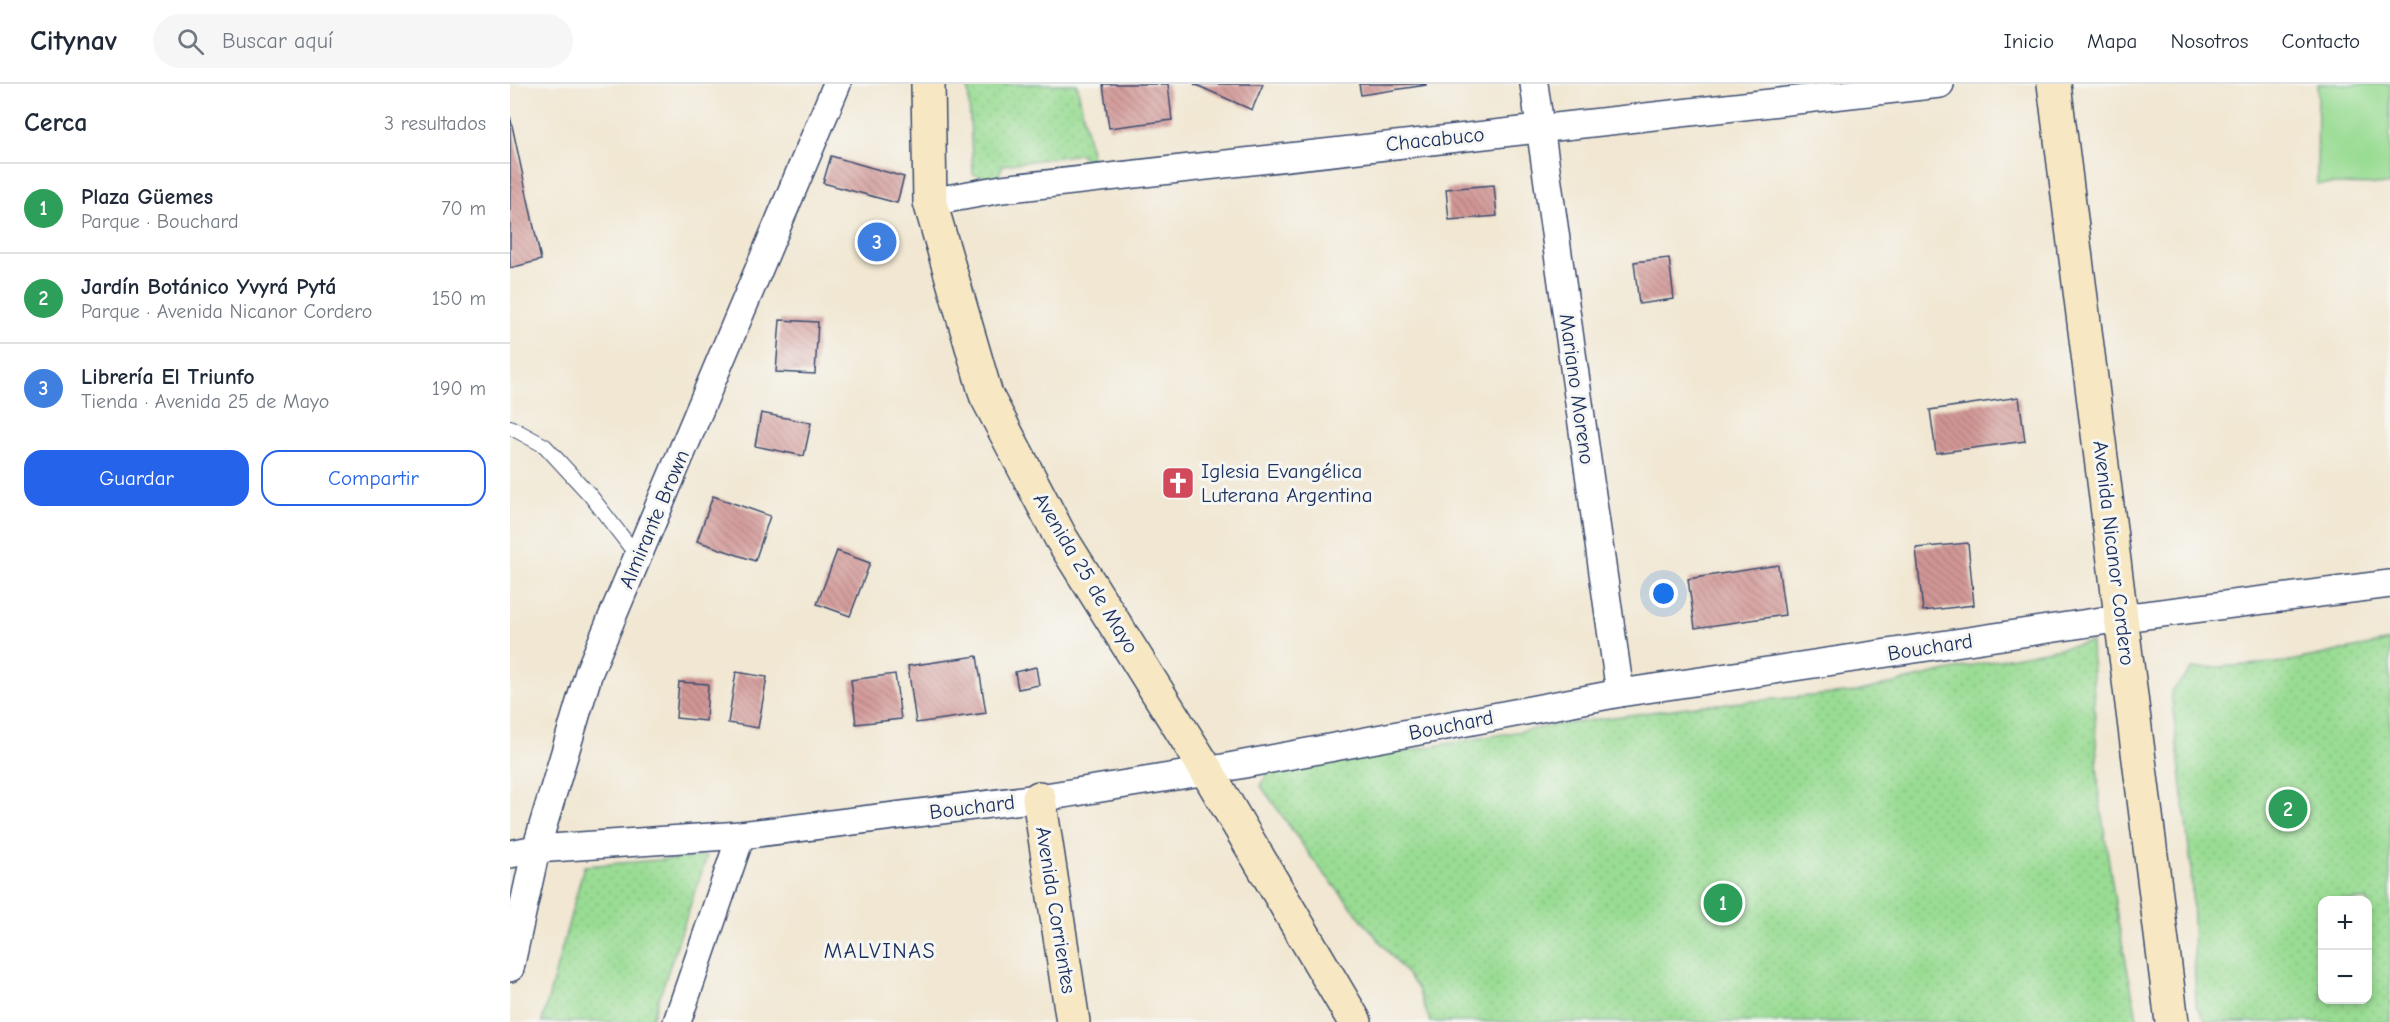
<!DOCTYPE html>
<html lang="es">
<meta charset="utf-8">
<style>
:root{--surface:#fff;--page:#f6f6f7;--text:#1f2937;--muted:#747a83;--line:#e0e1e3;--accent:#2563eb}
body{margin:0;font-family:"Comic Neue",sans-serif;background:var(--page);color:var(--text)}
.controls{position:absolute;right:18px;bottom:18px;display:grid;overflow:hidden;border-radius:12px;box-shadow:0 3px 9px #0003}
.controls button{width:54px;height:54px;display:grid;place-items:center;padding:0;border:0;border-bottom:2px solid var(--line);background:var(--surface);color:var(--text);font:30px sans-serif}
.you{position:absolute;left:1154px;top:510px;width:21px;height:21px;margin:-15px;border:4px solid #fff;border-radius:50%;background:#1a73e8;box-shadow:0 0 0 9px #1a73e833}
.badge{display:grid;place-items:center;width:39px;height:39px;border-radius:50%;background:var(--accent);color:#fff;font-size:20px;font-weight:700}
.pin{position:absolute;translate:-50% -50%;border:3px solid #fff;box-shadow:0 2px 6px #0006}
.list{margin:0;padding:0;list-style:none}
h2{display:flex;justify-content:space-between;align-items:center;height:78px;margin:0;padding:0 24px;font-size:26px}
h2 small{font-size:20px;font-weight:400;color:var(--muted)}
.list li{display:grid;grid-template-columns:39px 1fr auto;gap:18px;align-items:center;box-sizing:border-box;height:90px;padding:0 24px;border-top:2px solid var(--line)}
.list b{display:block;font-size:22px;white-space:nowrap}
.list p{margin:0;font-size:20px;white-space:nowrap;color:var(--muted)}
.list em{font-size:20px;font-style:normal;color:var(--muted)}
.actions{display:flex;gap:12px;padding:18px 24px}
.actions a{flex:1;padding:14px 0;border:2px solid var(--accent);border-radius:18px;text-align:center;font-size:21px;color:var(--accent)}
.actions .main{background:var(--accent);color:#fff}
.icon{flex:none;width:33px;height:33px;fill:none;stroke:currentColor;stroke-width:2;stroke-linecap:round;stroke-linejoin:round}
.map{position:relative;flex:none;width:1880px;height:938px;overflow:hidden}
header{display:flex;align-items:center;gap:36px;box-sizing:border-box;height:84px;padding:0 30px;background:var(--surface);border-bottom:2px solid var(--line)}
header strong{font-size:28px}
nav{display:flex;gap:33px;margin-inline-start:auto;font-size:21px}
.search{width:420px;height:54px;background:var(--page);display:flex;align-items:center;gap:15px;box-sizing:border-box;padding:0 21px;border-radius:33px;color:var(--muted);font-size:22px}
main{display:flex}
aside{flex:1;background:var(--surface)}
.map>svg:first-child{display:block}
</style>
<header>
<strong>Citynav</strong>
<div class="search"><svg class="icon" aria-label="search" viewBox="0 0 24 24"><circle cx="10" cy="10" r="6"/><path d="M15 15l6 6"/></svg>Buscar aquí</div>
<nav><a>Inicio</a><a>Mapa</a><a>Nosotros</a><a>Contacto</a></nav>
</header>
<main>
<aside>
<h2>Cerca<small>3 resultados</small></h2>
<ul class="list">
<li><span class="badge" style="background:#2e9e5b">1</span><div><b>Plaza Güemes</b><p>Parque · Bouchard</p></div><em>70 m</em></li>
<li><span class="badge" style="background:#2e9e5b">2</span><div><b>Jardín Botánico Yvyrá Pytá</b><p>Parque · Avenida Nicanor Cordero</p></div><em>150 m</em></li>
<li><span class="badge" style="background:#3f7fe0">3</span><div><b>Librería El Triunfo</b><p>Tienda · Avenida 25 de Mayo</p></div><em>190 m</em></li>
</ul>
<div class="actions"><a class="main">Guardar</a><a>Compartir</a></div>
</aside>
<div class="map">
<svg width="1880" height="938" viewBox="0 0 1880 938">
<defs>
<pattern id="green-dots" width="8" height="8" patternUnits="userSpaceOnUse" patternTransform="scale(1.5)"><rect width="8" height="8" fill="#99dc93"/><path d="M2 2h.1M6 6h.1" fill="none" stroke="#83bd81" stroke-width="1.8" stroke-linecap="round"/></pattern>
<pattern id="building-back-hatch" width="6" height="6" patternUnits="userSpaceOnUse" patternTransform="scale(1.5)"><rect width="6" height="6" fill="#d29795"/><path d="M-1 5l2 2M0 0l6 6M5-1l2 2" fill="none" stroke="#aa7c7d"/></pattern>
</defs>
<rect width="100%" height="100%" fill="#f6f6f2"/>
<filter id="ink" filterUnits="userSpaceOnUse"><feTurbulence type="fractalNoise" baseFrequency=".0167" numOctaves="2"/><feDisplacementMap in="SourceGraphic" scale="12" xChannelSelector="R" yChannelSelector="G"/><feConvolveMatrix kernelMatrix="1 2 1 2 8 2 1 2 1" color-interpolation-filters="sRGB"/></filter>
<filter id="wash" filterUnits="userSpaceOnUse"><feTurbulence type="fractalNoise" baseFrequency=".008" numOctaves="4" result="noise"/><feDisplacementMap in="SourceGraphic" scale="24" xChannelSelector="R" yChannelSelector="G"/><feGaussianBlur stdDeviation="1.35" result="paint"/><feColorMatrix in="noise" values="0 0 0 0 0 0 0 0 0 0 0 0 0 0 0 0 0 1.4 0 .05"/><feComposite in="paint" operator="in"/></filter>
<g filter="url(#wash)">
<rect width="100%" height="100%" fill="#f1e7d2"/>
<g fill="url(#green-dots)" stroke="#5a8678" stroke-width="1.5" fill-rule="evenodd">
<polygon points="458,0 567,0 584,83 570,70 493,81 486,97 463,90"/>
<path d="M1880,557V938H1697L1686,922L1681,782L1661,608L1682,585L1775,578ZM1812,816H1858V916H1812Z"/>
<polygon points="1581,558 1589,712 1608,838 1628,938 920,938 907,903 804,777 751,702 762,682 901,666 1046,641 1185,622 1346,608 1463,581"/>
<polygon points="197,772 141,938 32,938 74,782"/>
</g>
<polygon fill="#99dc93" stroke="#5a8678" stroke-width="1.5" points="1808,0 1880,0 1880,101 1807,100"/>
<g id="blocks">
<g fill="url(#building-back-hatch)">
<polygon points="593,0 658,0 662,36 599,44"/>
<polygon points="684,0 753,0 742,26"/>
<polygon points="849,0 916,0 916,1 851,11"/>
<polygon points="0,32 31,176 0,184"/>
<polygon points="321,72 394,93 387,119 313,99"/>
<polygon points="984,101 987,132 939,136 936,105"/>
<polygon points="1159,174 1164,215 1129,220 1124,178"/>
<polygon points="270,236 308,238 305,290 266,288"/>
<polygon points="1509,313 1515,357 1426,369 1420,326"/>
<polygon points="251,329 301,339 294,372 245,362"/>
<polygon points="203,412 260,432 245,477 187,457"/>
<polygon points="1458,459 1464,521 1413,527 1406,464"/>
<polygon points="327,467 360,479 340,532 307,520"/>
<polygon points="1268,481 1275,531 1185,544 1178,495"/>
<polygon points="467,572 476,629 406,639 398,582"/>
<polygon points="526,583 529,601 508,605 505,588"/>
<polygon points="226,588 257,593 248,644 218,639"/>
<polygon points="385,590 391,635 346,640 341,596"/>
<polygon points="169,598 198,600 196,637 166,634"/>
</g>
</g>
</g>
<g filter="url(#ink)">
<use href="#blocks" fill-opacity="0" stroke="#3b4b6f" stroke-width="1.5"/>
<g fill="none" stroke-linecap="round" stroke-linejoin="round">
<defs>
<polyline id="service" points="0,343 35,362 80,411 128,473"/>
<g id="minor">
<polyline points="1024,0 1110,609"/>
<polyline points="420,118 492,105 1430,0"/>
<polyline points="0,770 26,765 231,751 529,714 697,687 1110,609 1612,534 1880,500"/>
<polyline points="0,884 26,765 79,588 327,0"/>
<polyline points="167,938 231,751"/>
</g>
<g id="secondary">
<polyline points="418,0 420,118 476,311 551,454 697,687 845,938"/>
<polyline points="1544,0 1662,938"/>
<polyline points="529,714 563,938"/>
</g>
</defs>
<use href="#service" stroke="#3b4b6f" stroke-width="16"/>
<use href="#minor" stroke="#3b4b6f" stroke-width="30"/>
<use href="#secondary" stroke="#3b4b6f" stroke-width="36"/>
<use href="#service" stroke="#fff" stroke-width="14"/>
<use href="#minor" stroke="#fff" stroke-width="27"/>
<use href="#secondary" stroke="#f7e8c3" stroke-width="33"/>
</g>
</g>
<defs>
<symbol id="church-square" viewBox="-11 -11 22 22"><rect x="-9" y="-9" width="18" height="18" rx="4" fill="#d1495b" stroke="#f6f6f2"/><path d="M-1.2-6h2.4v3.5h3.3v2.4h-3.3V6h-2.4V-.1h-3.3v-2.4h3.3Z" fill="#fff"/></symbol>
</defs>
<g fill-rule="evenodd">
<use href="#church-square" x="649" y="380" width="38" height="38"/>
</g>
<g text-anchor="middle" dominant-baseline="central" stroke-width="6" stroke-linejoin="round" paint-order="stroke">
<g font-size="21" fill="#1b2f5e" stroke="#f6f6f2">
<text transform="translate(925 55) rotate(-6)">Chacabuco</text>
<text transform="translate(1067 305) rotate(82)">Mariano Moreno</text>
<text transform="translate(144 435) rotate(-67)">Almirante Brown</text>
<text transform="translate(1604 469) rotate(83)">Avenida Nicanor Cordero</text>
<text transform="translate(576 489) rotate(59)">Avenida 25 de Mayo</text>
<text transform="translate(1420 563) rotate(-9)">Bouchard</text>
<text transform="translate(941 641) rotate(-11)">Bouchard</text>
<text transform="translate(462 723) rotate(-7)">Bouchard</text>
<text transform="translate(546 826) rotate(81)">Avenida Corrientes</text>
</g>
<g font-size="21" fill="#1b2f5e" stroke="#f6f6f2" text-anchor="start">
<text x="691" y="387">Iglesia Evangélica<tspan x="691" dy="24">Luterana Argentina</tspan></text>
</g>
<g font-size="22" letter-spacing="1.5" fill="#1b2f5e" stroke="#f6f6f2">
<text x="370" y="867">MALVINAS</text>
</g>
</g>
</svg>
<div class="controls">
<button>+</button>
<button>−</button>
</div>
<div class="you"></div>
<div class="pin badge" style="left:1213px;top:819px;background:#2e9e5b">1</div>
<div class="pin badge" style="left:1778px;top:725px;background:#2e9e5b">2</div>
<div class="pin badge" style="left:367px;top:158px;background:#3f7fe0">3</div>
</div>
</main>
